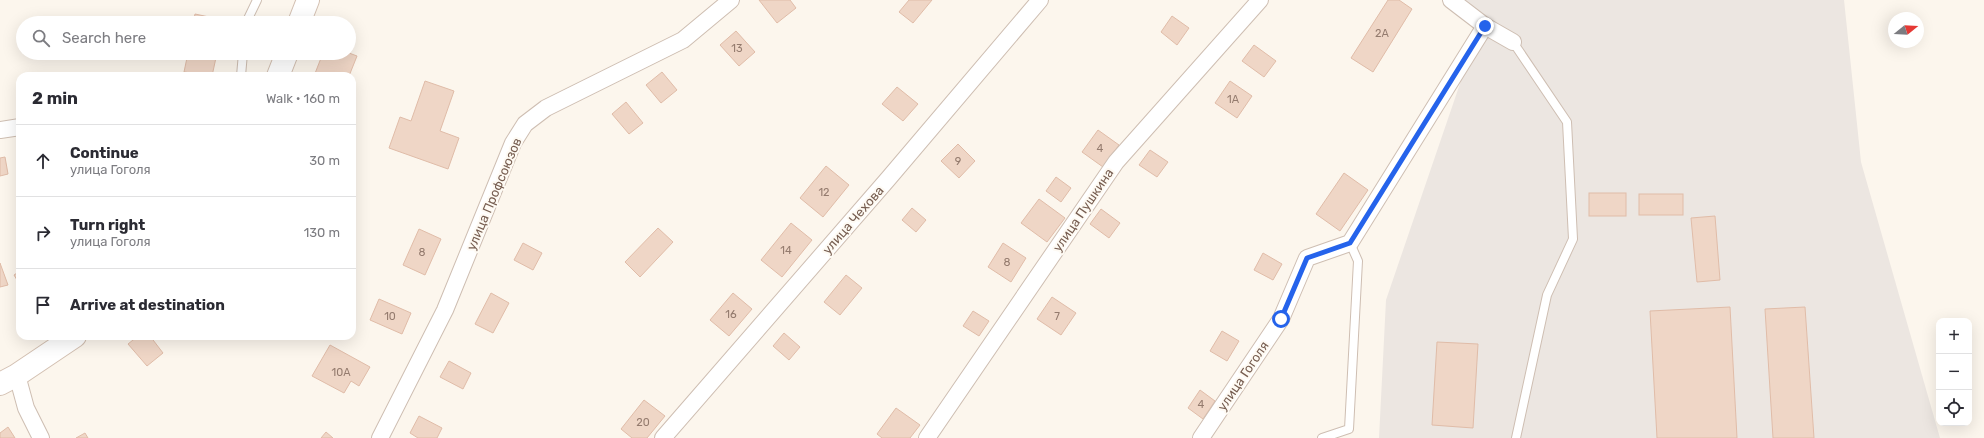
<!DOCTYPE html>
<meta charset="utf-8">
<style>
:root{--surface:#fff;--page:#f2f2f3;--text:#2b2b33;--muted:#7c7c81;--line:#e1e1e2}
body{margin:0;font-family:Rubik,sans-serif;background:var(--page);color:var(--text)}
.controls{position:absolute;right:12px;bottom:12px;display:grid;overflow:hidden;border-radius:8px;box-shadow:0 4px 16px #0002}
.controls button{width:36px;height:36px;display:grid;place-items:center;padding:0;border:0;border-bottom:1px solid var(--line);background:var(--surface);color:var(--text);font:20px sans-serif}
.compass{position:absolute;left:1888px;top:12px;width:36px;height:36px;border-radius:50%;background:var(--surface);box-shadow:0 4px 16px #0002;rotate:72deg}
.stop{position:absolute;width:12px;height:12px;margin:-9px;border:3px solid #2563eb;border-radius:50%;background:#fff}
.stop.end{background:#2563eb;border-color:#fff;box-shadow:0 1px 4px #0008}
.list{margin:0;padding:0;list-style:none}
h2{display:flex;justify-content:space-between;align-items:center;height:52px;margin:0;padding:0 16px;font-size:17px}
h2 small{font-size:13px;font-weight:400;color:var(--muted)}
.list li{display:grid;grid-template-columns:26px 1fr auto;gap:12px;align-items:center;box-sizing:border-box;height:72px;padding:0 16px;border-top:1px solid var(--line)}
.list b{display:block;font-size:15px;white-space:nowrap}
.list p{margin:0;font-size:13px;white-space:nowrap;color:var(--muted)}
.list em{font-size:13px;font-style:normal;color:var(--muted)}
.icon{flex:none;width:22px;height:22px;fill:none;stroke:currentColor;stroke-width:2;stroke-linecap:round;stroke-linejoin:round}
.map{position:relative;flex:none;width:1984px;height:438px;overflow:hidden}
.search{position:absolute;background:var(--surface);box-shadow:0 4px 16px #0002;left:16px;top:16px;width:340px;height:44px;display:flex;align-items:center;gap:10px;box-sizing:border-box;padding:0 14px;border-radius:22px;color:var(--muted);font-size:15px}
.panel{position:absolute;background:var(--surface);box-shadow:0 4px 16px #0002;left:16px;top:72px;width:340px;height:268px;border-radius:12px}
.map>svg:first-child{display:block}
</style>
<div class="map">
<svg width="1984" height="438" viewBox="0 0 1984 438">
<rect width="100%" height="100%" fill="#fcf6ed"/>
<polygon fill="#ece6e1" points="1446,0 1844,0 1861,162 1940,438 1379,438 1386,300 1478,31"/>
<g fill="#efd6c6" stroke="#e0bca8">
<polygon points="759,0 790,0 796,8 777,23"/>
<polygon points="909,0 932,0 913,23 899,12"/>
<polygon points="1388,0 1399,0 1412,9 1373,72 1351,58"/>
<polygon points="195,14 223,20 223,23 193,23"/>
<polygon points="1172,16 1189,28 1177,45 1161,32"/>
<polygon points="736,31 755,52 739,66 720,45"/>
<polygon points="1254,45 1276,61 1264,77 1242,61"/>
<polygon points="188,53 217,53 212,76 184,72"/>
<polygon points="323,53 349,53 357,56 349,76 314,76"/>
<polygon points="662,72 677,90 661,103 646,85"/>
<polygon points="425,81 454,91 440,131 459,138 448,169 389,148 400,117 411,121"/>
<polygon points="1230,81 1252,96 1237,118 1215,103"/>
<polygon points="897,87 918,104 903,121 882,104"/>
<polygon points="626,102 643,123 629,134 612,114"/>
<polygon points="1098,130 1119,145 1103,167 1082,152"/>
<polygon points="958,144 975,161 959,178 941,161"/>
<polygon points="1150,150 1168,162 1157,177 1139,165"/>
<polygon points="5,157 8,174 0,176 0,158"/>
<polygon points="826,166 849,185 823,217 800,198"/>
<polygon points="1344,173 1368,190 1340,231 1316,214"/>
<polygon points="1056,177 1071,188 1061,202 1046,191"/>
<rect x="1589" y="193" width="37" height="23"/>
<rect x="1639" y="194" width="44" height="21"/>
<polygon points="1039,199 1065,218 1047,242 1021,223"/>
<polygon points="912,208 926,220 916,232 902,220"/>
<polygon points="1101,209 1120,223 1109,238 1090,224"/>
<polygon points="1715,216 1720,280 1697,282 1691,218"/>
<polygon points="791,223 812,240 782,277 761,260"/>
<polygon points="658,228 673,242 640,277 625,262"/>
<polygon points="419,229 441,239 425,275 403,265"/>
<polygon points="523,243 542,253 533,270 514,260"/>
<polygon points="1003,243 1026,258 1011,282 988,267"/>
<polygon points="1263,253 1282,264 1273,280 1254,270"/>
<polygon points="0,263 8,285 0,287"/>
<polygon points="20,271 20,285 14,275"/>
<polygon points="846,275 862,288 840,315 824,302"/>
<polygon points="491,293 509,303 493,333 475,324"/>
<polygon points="733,293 752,309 729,336 710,320"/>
<polygon points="1052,297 1076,313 1061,335 1037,319"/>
<polygon points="379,299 411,313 402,334 370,320"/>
<polygon points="1730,307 1737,438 1657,438 1650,311"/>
<polygon points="1805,307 1814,438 1773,438 1765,309"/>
<polygon points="973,311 989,321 979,336 963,326"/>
<polygon points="1222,331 1239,341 1227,361 1210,351"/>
<polygon points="784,333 800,347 789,360 773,346"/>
<polygon points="138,336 150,336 163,353 147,366 128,344"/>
<polygon points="1437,342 1478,344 1473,428 1432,425"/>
<polygon points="330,345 370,367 359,386 351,381 344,393 312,376"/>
<polygon points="449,361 471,373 463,389 440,377"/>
<polygon points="1200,390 1215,401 1203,419 1188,408"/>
<polygon points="644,400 665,416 647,438 632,438 621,429"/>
<polygon points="896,408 920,425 910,438 882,438 877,434"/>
<polygon points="419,416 442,428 437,438 418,438 410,433"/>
<polygon points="8,427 15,438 0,438 0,433"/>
<polygon points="326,432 333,438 321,438"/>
<polygon points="85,433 88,438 76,438"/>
</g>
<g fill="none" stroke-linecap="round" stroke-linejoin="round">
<defs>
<g id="lane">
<polyline points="246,23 257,0"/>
<polyline points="1513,42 1567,122 1573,239 1547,295 1516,438"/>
<polyline points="241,76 243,53"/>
<polyline points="1322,438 1349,429 1358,261 1350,243"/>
</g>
<g id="street">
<polyline points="1451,0 1485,26 1513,42"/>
<polyline points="0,130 20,127"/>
<polyline points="17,375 26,408 41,438"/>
<polyline points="380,438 445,310 513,143 525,124 546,108 683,40 731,0"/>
<polyline points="663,438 888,179 1040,0"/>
<polyline points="927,438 1116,162 1260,0"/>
<polyline points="1201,438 1281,319 1307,258 1350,243 1485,26"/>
</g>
<g id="secondary">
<polyline points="299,23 308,0"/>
<polyline points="278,76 287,53"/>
<polyline points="0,384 17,375 75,336"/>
</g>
</defs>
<use href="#lane" stroke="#cebeb2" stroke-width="10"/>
<use href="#street" stroke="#cebeb2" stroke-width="18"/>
<use href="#secondary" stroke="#d3c0b2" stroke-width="24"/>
<use href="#lane" stroke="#fff" stroke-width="8"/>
<use href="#street" stroke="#fff" stroke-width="16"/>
<use href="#secondary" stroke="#fff" stroke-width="22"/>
</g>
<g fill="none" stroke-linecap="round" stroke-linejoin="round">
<polyline stroke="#2563eb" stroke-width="5" points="1281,319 1307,258 1350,243 1485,26"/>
</g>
<g text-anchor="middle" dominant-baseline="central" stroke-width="4" stroke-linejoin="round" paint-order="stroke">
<g font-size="11" fill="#947b6e">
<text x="1382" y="33">2А</text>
<text x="737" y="48">13</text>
<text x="1233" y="99">1А</text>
<text x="1100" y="148">4</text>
<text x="958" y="161">9</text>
<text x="824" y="192">12</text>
<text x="786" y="250">14</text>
<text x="422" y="252">8</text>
<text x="1007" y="262">8</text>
<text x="731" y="314">16</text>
<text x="390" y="316">10</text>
<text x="1057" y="316">7</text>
<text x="341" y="372">10А</text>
<text x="1201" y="404">4</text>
<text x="643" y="422">20</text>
</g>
<g font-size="13" fill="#765d50" stroke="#fefaf3">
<text transform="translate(494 194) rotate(-67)">улица Профсоюзов</text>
<text transform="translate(1083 210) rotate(-56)">улица Пушкина</text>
<text transform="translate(853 220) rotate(-49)">улица Чехова</text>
<text transform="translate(1243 376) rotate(-56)">улица Гоголя</text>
</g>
</g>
</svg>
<div class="controls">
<button>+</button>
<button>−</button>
<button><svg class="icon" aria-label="locate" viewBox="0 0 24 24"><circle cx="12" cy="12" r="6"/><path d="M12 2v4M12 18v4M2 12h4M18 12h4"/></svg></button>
</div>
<svg class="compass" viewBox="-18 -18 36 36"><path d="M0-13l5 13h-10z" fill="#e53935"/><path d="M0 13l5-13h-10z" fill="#7c7c81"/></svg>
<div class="stop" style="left:1281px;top:319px"></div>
<div class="stop end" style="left:1485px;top:26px"></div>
<div class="search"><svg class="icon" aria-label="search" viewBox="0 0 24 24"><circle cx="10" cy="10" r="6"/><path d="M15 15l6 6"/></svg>Search here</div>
<section class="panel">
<h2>2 min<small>Walk · 160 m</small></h2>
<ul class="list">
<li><svg class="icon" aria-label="ahead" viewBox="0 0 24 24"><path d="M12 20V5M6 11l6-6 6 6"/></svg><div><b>Continue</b><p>улица Гоголя</p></div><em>30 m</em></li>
<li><svg class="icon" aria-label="right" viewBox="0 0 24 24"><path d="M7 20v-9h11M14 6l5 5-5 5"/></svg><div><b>Turn right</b><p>улица Гоголя</p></div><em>130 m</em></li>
<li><svg class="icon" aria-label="arrive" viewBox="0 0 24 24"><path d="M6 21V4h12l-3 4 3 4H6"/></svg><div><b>Arrive at destination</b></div></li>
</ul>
</section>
</div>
